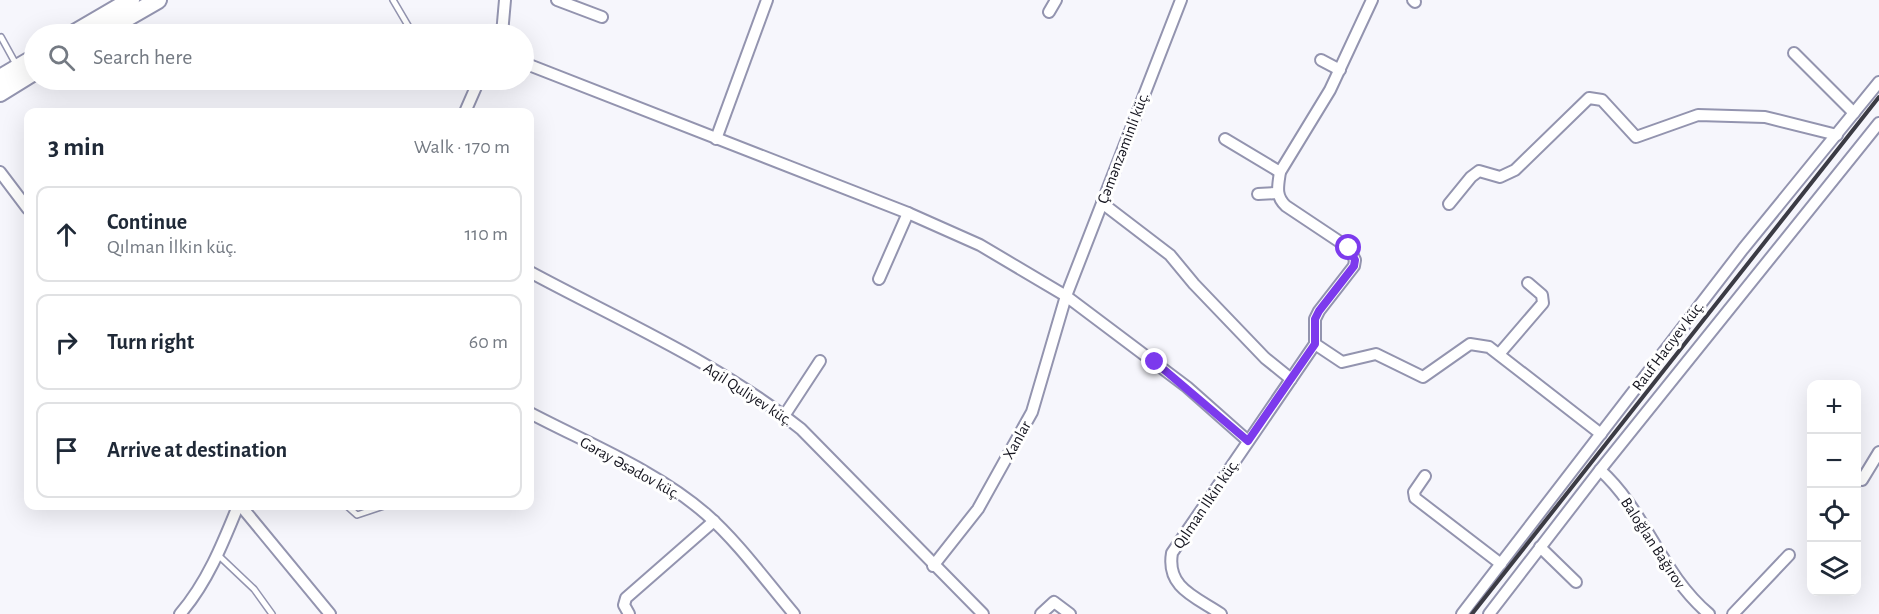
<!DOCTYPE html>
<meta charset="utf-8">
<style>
:root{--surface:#fff;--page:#f6f6f7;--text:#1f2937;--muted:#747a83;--line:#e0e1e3}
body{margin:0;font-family:"Alegreya Sans",sans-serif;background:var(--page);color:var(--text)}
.controls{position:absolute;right:18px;bottom:18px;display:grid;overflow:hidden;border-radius:12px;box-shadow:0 6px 24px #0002}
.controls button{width:54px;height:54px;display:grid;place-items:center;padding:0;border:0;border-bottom:2px solid var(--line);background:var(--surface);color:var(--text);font:30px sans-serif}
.stop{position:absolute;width:18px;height:18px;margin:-14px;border:4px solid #7c3aed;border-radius:50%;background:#fff}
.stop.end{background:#7c3aed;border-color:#fff;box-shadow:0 2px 6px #0008}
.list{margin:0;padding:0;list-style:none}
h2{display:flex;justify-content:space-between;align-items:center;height:78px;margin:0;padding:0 24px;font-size:26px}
h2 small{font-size:20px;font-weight:400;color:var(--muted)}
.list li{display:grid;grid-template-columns:39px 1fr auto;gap:18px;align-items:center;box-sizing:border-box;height:96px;margin:0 12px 12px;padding:0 12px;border:2px solid var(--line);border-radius:12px}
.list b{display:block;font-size:22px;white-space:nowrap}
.list p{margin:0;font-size:20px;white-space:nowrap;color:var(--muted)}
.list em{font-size:20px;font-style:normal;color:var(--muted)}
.icon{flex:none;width:33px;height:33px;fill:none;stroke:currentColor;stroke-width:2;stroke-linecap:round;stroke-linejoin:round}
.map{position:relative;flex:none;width:1879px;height:614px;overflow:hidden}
.search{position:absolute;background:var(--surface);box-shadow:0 6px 24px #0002;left:24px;top:24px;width:510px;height:66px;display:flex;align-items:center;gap:15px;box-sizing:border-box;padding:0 21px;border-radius:33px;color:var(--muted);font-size:22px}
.panel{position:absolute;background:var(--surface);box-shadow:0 6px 24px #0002;left:24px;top:108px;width:510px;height:402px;border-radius:12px}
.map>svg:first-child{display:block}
</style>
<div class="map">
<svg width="1879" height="614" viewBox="0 0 1879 614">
<rect width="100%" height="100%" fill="#f6f6fc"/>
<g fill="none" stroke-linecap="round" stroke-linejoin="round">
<defs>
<g id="lane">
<polyline points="393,0 413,34"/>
<polyline points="1,37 17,66"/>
<polyline points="347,506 357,515 384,506"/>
<polyline points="217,554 254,589 272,614"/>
</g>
<g id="street">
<polyline points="557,0 602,17"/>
<polyline points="1413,0 1415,2"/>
<polyline points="1049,12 1056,0"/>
<polyline points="502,34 505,0"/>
<polyline points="1794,53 1854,113"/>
<polyline points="1321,60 1340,70"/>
<polyline points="524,63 908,213 980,245 1066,296 1187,387 1248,441"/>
<polyline points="465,112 479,80"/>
<polyline points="716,139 767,0"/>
<polyline points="1225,139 1280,172"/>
<polyline points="0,172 28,209"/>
<polyline points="1258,194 1277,193"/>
<polyline points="1102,203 1170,255 1194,284 1265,358 1291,379"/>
<polyline points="1449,204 1471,177 1479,171 1500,177 1515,170 1589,98 1602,100 1636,137 1698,115 1765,117 1837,135"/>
<path d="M530,272C621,321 720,364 801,429L983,614"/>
<polyline points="879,279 908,213"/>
<polyline points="1315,344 1342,362 1376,354 1423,377 1470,344 1489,347 1601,434"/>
<polyline points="1500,353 1543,303 1542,295 1528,283"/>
<path d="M530,413C587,443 657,471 706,514C738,542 766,581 794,614"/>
<polyline points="784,416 820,361"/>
<path d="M1600,470C1645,510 1661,574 1709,614"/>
<polyline points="1425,476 1414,492 1415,498 1501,564"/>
<polyline points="1862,480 1879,452"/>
<polyline points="241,506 330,614"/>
<polyline points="1540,547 1576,582"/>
<polyline points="933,566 978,509 1032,412 1066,296 1181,0"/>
<path d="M180,614C207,583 223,543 238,506"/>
<polyline points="629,614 624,605 626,598 714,521"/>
<polyline points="1041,614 1054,602 1070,614"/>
<path d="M1221,614C1196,597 1166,588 1172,553L1315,344V319L1319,311L1354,266L1355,260L1349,248L1286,206C1275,196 1278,186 1280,172L1330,90L1372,0"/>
<polyline points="1462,614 1743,249 1879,82"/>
<polyline points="1489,614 1600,470 1879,123"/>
<polyline points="1733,614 1789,555"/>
</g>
<g id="primary">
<polyline points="73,34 131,0"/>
<polyline points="99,34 158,0"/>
<polyline points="0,78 34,58"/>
<polyline points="0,93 34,72"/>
</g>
</defs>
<use href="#lane" stroke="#9394af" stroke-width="8"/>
<use href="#street" stroke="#9394af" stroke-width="14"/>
<use href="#primary" stroke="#9394af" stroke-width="20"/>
<use href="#lane" stroke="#fff" stroke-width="5"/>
<use href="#street" stroke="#fff" stroke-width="10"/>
<use href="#primary" stroke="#fff" stroke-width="16"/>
<polyline stroke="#3b3b44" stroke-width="4" points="1472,614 1879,97"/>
</g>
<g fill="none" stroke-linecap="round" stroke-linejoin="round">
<polyline stroke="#7c3aed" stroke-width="8" points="1155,362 1248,441 1315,344 1315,319 1319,311 1354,266 1355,260 1349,248"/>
</g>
<g text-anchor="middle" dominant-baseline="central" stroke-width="6" stroke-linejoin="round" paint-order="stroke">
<g font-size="16" fill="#15151f" stroke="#fff">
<text transform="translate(1123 148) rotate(-69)">Çəmənzəminli küç.</text>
<text transform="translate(1668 346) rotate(-53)">Rauf Hacıyev küç.</text>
<text transform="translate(748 394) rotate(33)">Aqil Quliyev küç.</text>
<text transform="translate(1017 440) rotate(-61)">Xanlar</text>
<text transform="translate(630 468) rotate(29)">Gəray Əsədov küç.</text>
<text transform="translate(1206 504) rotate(-56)">Qılman İlkin küç.</text>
<text transform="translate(1653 543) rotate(57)">Baloğlan Bağırov</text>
</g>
</g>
</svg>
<div class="controls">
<button>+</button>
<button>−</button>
<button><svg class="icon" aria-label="locate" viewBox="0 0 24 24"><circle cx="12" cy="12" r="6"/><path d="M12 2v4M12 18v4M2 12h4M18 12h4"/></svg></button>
<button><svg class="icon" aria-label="layers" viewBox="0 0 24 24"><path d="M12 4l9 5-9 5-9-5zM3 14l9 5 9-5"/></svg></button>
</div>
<div class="stop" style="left:1349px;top:248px"></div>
<div class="stop end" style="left:1155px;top:362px"></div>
<div class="search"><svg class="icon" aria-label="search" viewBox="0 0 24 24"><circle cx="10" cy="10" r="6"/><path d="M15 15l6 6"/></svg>Search here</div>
<section class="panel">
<h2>3 min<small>Walk · 170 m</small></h2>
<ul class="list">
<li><svg class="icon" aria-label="ahead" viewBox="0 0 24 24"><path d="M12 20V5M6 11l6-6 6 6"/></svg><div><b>Continue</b><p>Qılman İlkin küç.</p></div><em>110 m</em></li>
<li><svg class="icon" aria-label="right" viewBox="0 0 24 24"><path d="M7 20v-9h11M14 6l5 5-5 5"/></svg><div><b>Turn right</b></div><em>60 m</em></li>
<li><svg class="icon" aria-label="arrive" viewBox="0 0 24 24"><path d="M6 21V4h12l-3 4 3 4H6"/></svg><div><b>Arrive at destination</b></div></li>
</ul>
</section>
</div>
